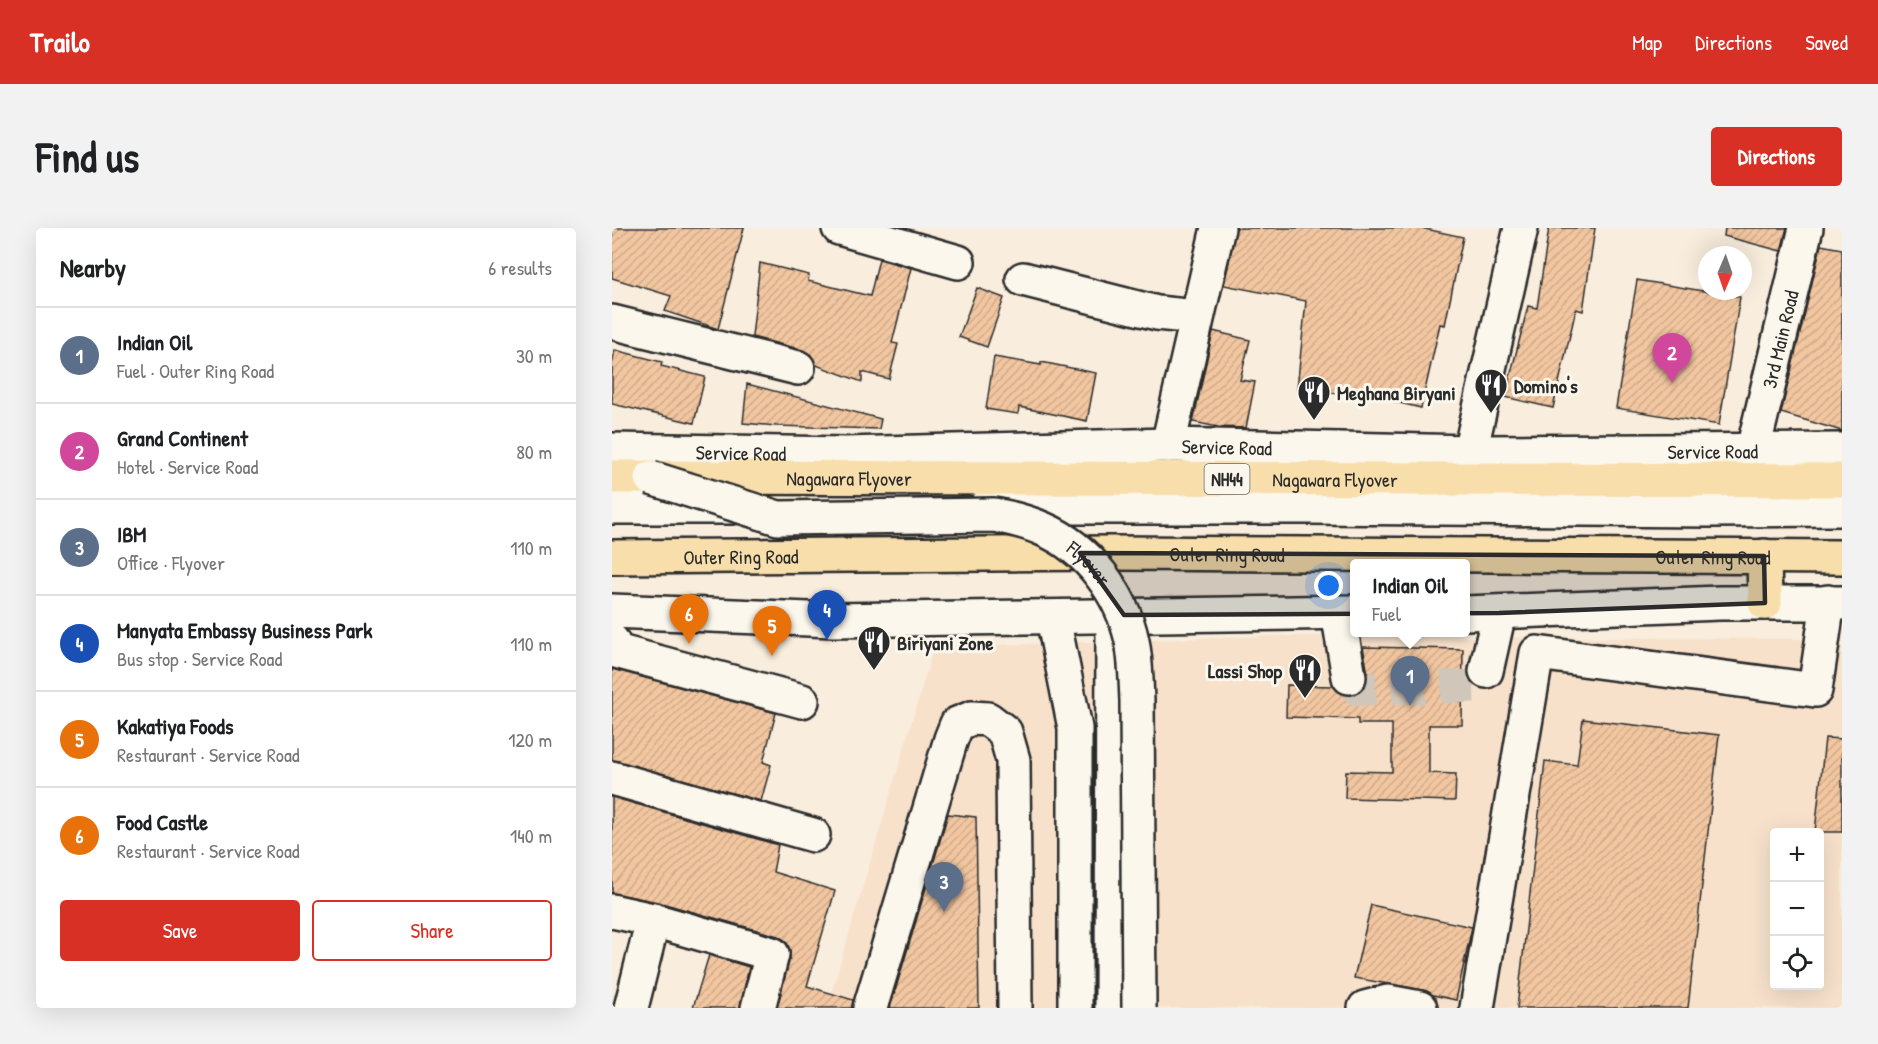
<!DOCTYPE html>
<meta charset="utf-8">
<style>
:root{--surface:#fff;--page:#f2f2f2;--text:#202124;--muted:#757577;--line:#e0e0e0;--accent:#d93025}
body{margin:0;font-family:"Patrick Hand",sans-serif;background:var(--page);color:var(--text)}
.controls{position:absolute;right:18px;bottom:18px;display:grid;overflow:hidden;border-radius:6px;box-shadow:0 6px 24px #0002}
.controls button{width:54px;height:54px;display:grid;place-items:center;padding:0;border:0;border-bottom:2px solid var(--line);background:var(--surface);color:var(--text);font:30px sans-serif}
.compass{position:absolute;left:1086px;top:18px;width:54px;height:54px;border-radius:50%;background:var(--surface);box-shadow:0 6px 24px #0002;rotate:182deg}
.you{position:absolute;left:717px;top:358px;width:21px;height:21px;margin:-15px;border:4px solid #fff;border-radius:50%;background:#1a73e8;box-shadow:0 0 0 9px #1a73e833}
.badge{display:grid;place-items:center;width:39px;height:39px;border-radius:50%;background:var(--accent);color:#fff;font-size:20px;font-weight:700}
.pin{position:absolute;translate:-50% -50px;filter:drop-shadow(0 2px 3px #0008)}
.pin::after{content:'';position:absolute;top:32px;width:21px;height:18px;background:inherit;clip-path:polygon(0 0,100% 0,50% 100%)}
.popup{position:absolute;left:738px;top:331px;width:120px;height:78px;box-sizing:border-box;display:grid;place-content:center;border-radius:6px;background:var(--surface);filter:drop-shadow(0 2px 4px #0005);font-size:20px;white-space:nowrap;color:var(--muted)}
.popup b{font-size:22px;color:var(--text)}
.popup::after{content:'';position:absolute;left:50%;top:100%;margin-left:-12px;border:12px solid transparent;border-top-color:var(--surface)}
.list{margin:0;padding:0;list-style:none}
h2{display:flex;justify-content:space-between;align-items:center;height:78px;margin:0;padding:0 24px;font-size:26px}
h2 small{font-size:20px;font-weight:400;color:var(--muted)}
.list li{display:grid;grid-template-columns:39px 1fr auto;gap:18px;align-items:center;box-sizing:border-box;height:96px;padding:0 24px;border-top:2px solid var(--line)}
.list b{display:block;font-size:22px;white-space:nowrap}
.list p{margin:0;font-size:20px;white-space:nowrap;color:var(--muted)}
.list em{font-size:20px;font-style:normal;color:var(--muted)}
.actions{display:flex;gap:12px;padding:18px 24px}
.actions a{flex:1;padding:14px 0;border:2px solid var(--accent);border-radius:6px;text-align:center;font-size:21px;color:var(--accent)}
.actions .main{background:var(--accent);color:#fff}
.icon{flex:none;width:33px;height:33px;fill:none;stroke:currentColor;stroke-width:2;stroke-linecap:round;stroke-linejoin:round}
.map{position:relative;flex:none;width:1230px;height:780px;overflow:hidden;border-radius:6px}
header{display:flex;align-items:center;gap:36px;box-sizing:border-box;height:84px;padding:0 30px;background:var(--accent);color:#fff}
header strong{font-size:28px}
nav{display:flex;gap:33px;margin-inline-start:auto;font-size:21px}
.intro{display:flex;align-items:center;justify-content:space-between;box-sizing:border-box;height:144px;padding:0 36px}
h1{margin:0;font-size:42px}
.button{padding:15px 27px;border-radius:6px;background:var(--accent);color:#fff;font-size:21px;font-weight:700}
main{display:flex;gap:36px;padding:0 36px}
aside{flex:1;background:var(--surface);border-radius:6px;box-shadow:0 6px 24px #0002}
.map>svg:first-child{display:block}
</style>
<header>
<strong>Trailo</strong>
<nav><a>Map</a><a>Directions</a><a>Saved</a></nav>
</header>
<div class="intro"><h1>Find us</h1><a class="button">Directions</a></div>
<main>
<aside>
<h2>Nearby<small>6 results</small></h2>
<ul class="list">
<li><span class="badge" style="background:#5c6f8a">1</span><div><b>Indian Oil</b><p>Fuel · Outer Ring Road</p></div><em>30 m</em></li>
<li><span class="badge" style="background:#d1479c">2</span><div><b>Grand Continent</b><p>Hotel · Service Road</p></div><em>80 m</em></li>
<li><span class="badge" style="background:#5c6f8a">3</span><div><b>IBM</b><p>Office · Flyover</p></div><em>110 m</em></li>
<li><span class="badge" style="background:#1a4fb4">4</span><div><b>Manyata Embassy Business Park</b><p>Bus stop · Service Road</p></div><em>110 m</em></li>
<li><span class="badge" style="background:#e8710a">5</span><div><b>Kakatiya Foods</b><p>Restaurant · Service Road</p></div><em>120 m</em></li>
<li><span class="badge" style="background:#e8710a">6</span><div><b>Food Castle</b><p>Restaurant · Service Road</p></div><em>140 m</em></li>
</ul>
<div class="actions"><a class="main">Save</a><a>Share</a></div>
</aside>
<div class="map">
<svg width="1230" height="780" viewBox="0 0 1230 780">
<defs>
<pattern id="building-hatch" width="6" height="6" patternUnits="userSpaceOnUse" patternTransform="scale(1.5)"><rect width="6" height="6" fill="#f1c6a0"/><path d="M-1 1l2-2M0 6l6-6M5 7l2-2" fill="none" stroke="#cfaa8a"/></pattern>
</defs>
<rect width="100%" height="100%" fill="#f9eddd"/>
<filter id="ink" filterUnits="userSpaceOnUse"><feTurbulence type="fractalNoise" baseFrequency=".0167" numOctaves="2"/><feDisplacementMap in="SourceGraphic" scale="12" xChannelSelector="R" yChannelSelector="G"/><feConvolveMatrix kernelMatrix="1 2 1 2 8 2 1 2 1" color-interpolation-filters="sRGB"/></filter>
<g filter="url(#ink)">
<path fill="#f7e1cb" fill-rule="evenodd" d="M658,408L1230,411V780H215L322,419ZM1162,604H1208V758H1162Z"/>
<g fill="url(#building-hatch)" stroke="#2b2b2b" stroke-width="1.5">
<polygon points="0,0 132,0 106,101 53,83 59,68 0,50"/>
<polygon points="624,0 809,0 851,9 833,97 828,96 809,180 763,169 685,161 694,73 612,57"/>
<polygon points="937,0 983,0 971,83 964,81 941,180 893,169 916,78 925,80"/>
<polygon points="1113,0 1175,0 1169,23 1112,8"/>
<polygon points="1209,17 1230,21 1230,203 1169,185"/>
<polygon points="267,31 299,40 280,115 286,116 277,151 250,144 250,154 204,137 199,127 191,122 140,109 148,35 197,47 196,53 258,68"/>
<polygon points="1025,52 1128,69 1107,197 1004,180"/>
<polygon points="365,60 392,70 375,119 347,109"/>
<polygon points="601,103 638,112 628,152 643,154 634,200 606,199 581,194"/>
<polygon points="3,122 50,134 49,138 93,149 82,195 0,176 0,136"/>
<polygon points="382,129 429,137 429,134 484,145 475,193 407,179 406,186 374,181"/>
<polygon points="135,156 269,191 267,201 164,198 131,195"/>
<polygon points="751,419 851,421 850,497 817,497 817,545 844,546 843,573 733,570 734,543 780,544 780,496 746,496 746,491 674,489 675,457 721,458 730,466 740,468 749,463 754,456 756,446"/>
<polygon points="0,441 164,485 151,534 159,537 149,573 0,532"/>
<polygon points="971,491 1107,507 1076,780 905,780 933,533 965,537"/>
<polygon points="1213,510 1230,511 1230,604 1203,604"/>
<polygon points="0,569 166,617 161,644 223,663 195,758 241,772 240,780 165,780 178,730 178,722 174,713 166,708 46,674 0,665"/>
<polygon points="336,586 364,589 367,780 278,780"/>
<polygon points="759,677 860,699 844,772 821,767 811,762 742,750"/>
<polygon points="97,727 137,739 128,780 81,780"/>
</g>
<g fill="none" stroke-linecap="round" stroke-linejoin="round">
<polyline stroke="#d0c6b9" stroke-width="33" stroke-dasharray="33 16" stroke-linecap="butt" points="737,449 746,461 866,458 874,443"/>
<defs>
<g id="minor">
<polyline points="227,0 346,34"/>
<polyline points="411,51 545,85 584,89"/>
<polyline points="0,94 186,140"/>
<polyline points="556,217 606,0"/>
<path id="s1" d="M0,222L234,226L556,217L858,224L1230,222"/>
<path id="s2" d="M1141,222L1194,0"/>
<polyline points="858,224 909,0"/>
<polyline points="0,279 121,279"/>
<polyline points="374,279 694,279 1097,282 1230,281"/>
<polyline points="0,383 221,392 742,384"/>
<polyline points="726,384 737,449"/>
<polyline points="854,385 1108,375 1230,375"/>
<polyline points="441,390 463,500 463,780"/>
<polyline points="0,413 4,423 190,473"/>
<polyline points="874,443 887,385"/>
<polyline points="0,550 201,607"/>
<polyline points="0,683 41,692 160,726 146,780"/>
<polyline points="19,780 41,692"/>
<polyline points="258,780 339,511 345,496 360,490 376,491 393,504 401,532 403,780"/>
<polyline points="500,780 501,388"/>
<polyline points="753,780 776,774 808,780"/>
<polyline points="865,780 925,425 1203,462 1216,374"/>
</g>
<g id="highway">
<path id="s3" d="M0,249L1230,252"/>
<polyline points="1152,328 1153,375"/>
<path id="s4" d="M0,329L499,325L1230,329"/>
</g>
</defs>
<use href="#minor" stroke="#2b2b2b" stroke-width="38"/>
<use href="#highway" stroke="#2b2b2b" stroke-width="38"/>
<use href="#minor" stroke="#fbf7ec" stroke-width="33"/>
<use href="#highway" stroke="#f8deab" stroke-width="33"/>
<defs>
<g id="minor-bridge">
<path id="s5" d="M39,250L166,290L382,287C399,290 415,294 431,301C476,320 510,366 520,413C524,433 524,453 525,473L527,780"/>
</g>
</defs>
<use href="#minor-bridge" stroke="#2b2b2b" stroke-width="38" stroke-linecap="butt"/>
<use href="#minor-bridge" stroke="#fbf7ec" stroke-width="33"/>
</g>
</g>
<path fill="#2b2b2b" fill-opacity="0.2" stroke="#2b2b2b" stroke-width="4.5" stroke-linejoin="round" d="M468,325L1152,328L1153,375L887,385L512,387Z"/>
<defs>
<symbol id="restaurant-pin" viewBox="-11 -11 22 30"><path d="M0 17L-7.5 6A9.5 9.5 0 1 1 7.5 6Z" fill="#2b2b2b" stroke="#fbf7ec"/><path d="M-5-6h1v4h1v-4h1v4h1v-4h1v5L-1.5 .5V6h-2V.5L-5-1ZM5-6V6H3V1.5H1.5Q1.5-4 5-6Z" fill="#fff"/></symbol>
</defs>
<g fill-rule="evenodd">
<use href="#restaurant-pin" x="860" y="138" width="38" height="52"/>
<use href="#restaurant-pin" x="683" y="145" width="38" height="52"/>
<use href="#restaurant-pin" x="243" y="395" width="38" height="52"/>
<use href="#restaurant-pin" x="674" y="423" width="38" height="52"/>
</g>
<g text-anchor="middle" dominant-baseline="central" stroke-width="6" stroke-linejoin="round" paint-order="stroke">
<rect fill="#fbf7ec" stroke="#696865" stroke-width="1.5" x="592.5" y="236" width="45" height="30" rx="4.5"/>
<g font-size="18" font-weight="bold" fill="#2b2b2b">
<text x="615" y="251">NH44</text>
</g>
<g font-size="20" fill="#2b2b2b" stroke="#fbf7ec">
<text stroke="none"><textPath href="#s2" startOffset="114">3rd Main Road</textPath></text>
<text stroke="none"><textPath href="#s1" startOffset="615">Service Road</textPath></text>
<text stroke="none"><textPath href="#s1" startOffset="1101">Service Road</textPath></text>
<text stroke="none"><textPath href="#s1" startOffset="129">Service Road</textPath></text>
<text stroke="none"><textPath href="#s3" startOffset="237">Nagawara Flyover</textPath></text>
<text stroke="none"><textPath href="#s3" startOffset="723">Nagawara Flyover</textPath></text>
<text stroke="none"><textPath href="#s4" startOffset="615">Outer Ring Road</textPath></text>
<text stroke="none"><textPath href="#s4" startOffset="129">Outer Ring Road</textPath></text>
<text stroke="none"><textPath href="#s4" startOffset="1101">Outer Ring Road</textPath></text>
<text stroke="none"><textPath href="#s5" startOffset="458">Flyover</textPath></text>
</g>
<g font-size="20" font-weight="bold" fill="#2b2b2b" stroke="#fbf7ec" text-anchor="start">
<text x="902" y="157">Domino's</text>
<text x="725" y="164">Meghana Biryani</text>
<text x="285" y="414">Biriyani Zone</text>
<text x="670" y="442" text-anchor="end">Lassi Shop</text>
</g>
</g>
</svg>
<div class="controls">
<button>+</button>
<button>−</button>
<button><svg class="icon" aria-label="locate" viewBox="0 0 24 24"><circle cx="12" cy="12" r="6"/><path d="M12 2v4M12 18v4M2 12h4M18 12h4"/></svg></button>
</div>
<svg class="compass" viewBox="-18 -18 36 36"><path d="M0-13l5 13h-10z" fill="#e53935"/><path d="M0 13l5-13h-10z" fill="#757577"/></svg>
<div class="you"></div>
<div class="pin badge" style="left:798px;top:478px;background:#5c6f8a">1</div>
<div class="popup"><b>Indian Oil</b>Fuel</div>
<div class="pin badge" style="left:1060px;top:155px;background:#d1479c">2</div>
<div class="pin badge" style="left:332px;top:684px;background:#5c6f8a">3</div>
<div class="pin badge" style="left:215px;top:412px;background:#1a4fb4">4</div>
<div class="pin badge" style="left:160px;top:428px;background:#e8710a">5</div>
<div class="pin badge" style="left:77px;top:416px;background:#e8710a">6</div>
</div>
</main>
